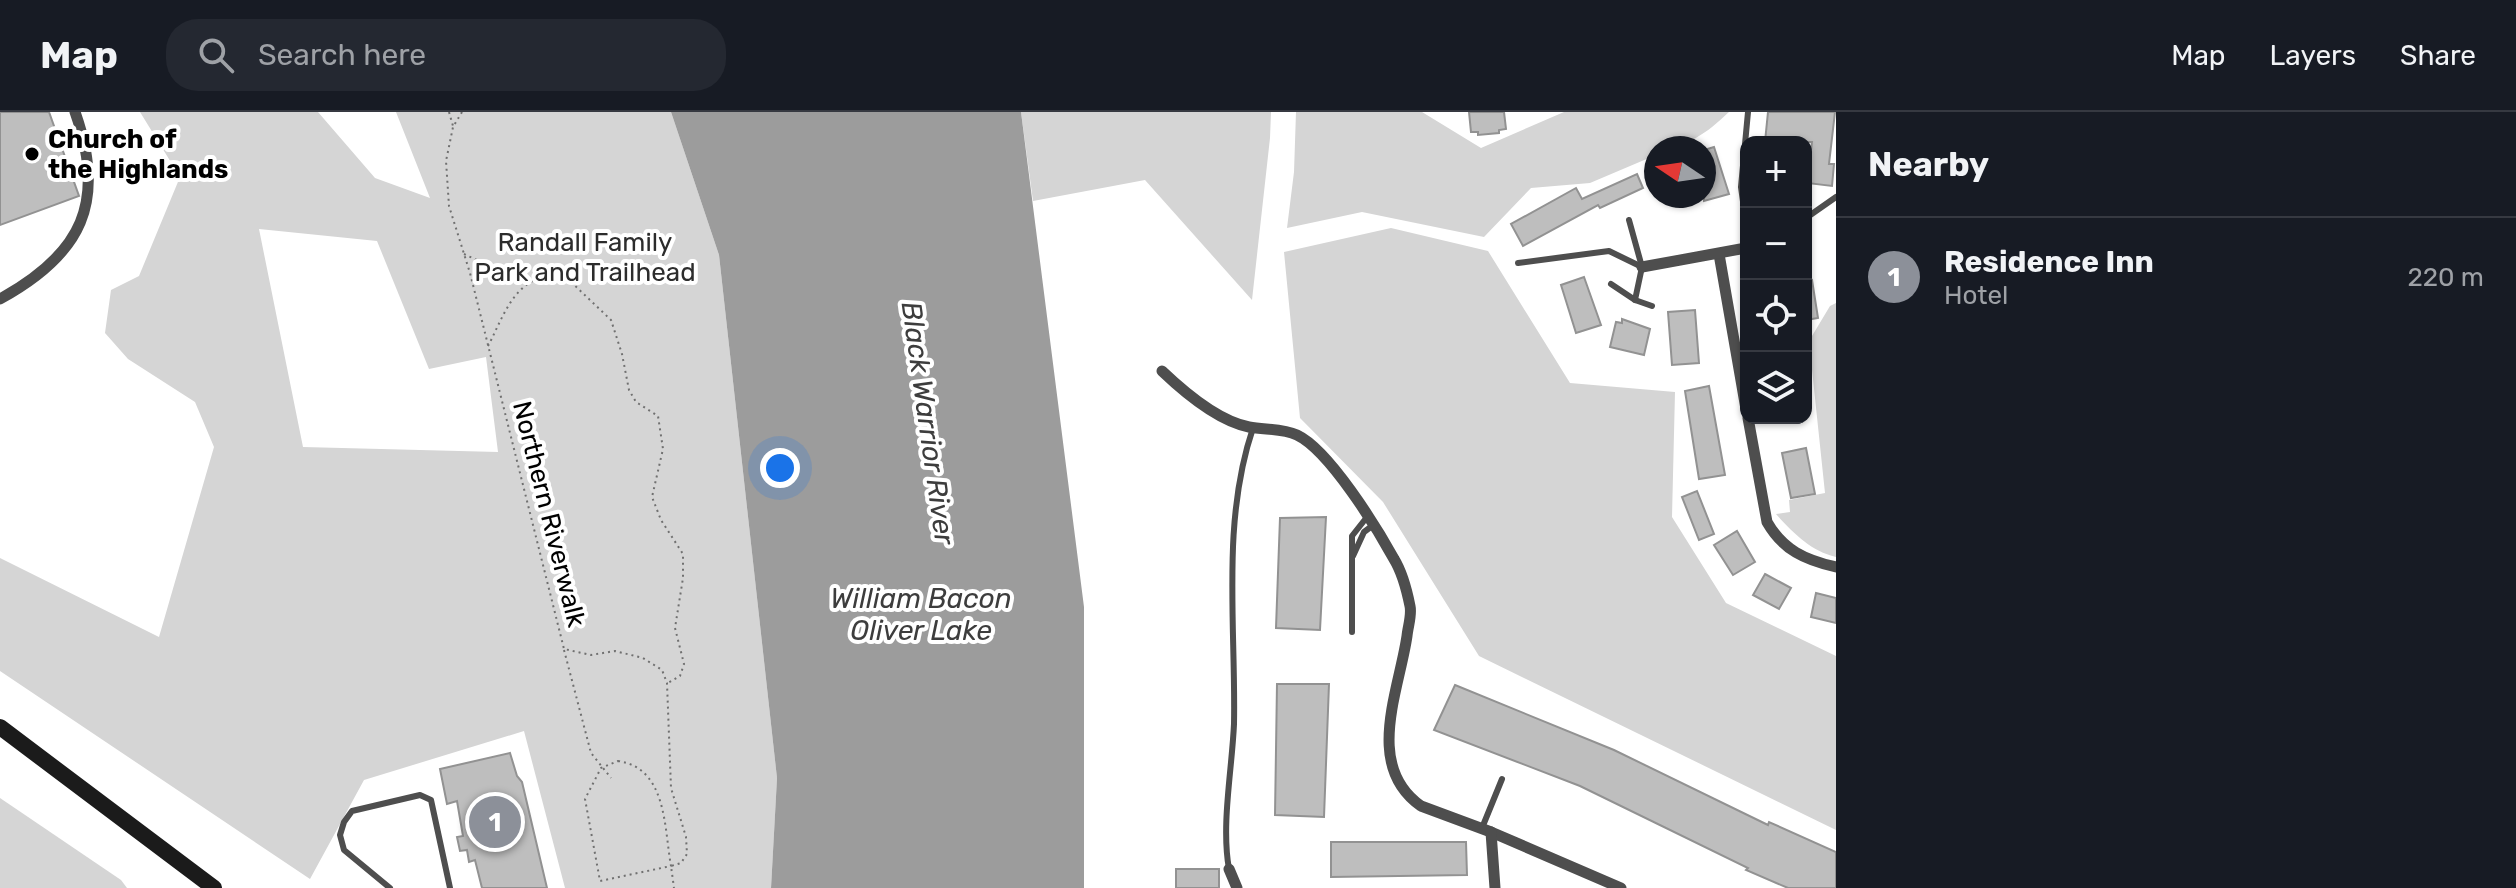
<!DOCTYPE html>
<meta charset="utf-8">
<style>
:root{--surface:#171b24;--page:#242831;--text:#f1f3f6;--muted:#9ea1a6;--line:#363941;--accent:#8c9099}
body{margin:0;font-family:Rubik,sans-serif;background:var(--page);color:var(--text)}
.controls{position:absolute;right:24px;top:24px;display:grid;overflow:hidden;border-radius:16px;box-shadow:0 2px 6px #0004}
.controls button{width:72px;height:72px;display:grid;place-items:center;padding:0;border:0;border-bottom:2px solid var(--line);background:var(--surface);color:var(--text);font:40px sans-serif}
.compass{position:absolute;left:1644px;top:24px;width:72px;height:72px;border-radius:50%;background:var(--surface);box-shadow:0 2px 6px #0004;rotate:283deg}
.you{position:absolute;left:780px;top:356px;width:28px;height:28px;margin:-20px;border:6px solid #fff;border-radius:50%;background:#1a73e8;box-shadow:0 0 0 12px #1a73e833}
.badge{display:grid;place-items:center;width:52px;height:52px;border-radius:50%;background:var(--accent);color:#fff;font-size:26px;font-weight:700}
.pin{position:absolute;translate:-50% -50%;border:4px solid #fff;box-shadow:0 2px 8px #0006}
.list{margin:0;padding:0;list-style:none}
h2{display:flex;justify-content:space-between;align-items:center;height:104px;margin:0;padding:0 32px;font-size:34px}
h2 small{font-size:26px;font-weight:400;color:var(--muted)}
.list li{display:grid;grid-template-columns:52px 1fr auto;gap:24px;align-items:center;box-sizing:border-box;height:120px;padding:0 32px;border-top:2px solid var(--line)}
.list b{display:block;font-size:30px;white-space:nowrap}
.list p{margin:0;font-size:26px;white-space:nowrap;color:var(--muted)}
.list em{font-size:26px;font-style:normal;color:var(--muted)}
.icon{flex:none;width:44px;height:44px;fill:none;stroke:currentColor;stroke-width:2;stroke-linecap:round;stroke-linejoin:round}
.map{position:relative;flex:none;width:1836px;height:776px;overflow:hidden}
header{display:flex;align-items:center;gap:48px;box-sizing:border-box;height:112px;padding:0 40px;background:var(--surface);border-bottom:2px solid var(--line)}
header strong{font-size:38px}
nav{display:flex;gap:44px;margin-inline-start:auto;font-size:28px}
.search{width:560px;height:72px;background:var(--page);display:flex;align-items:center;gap:20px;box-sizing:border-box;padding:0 28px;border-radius:32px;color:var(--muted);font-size:30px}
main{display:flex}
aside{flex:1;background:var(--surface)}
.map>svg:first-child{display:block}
</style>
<header>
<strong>Map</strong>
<div class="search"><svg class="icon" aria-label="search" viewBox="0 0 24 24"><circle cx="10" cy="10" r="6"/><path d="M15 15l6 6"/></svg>Search here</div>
<nav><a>Map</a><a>Layers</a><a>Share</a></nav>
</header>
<main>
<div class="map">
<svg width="1836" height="776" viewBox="0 0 1836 776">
<rect width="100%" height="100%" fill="#fff"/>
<g fill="#d5d5d5" fill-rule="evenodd">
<path d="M140,0H318L375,66L430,86L396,0H671L719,143L777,666L771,776H565L524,619L364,668L310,767L0,559V446L159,525L214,335L195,290L128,247L105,221L111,178L139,164L180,65ZM259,117L377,129L429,257L486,245L498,340L303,335Z"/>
<polygon points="1021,0 1271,0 1270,26 1252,188 1145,68 1033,89"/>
<path d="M1296,0H1422L1481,36L1564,0H1729C1707,21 1687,36 1656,36V43L1590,71L1531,76L1484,125L1362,100L1287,116L1294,60Z"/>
<polygon points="1391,116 1488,139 1570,271 1675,280 1672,405 1726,491 1836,544 1836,718 1479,544 1383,390 1300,306 1284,140"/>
<path d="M1836,191V445C1811,439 1793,421 1776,402L1790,400L1789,388L1825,381L1809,229L1830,194Z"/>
<polygon points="0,686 121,768 127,776 0,776"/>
</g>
<polygon fill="#9c9c9c" points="671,0 1021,0 1084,495 1084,776 771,776 777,666 719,143"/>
<g fill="#bebebe" stroke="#929292" stroke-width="2">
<polygon points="0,0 49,0 79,84 0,113"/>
<polygon points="1469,0 1504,0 1506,17 1499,18 1499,21 1478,23 1478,20 1471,20"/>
<polygon points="1768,0 1835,0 1829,52 1834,52 1832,74 1807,71 1812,30 1765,30"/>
<polygon points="1714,35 1729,82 1704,89 1704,38"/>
<polygon points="1637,62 1643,76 1600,96 1598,93 1523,134 1511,112 1576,76 1582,87"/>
<polygon points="1584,165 1601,213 1576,221 1561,173"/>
<polygon points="1812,168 1818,206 1806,208 1806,169"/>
<polygon points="1695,198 1699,251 1672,253 1668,200"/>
<polygon points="1622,207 1650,217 1644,243 1610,235 1616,210 1622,211"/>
<polygon points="1709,274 1725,363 1699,367 1685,279"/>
<polygon points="1806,336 1815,382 1791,386 1782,341"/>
<polygon points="1697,379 1714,422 1699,428 1682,385"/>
<polygon points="1326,405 1320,518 1276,516 1280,406"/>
<polygon points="1737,419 1755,450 1733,463 1714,433"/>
<polygon points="1765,462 1791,476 1779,497 1753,483"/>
<polygon points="1816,481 1836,486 1836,511 1811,505"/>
<polygon points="1277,572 1329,572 1324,705 1275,703"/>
<polygon points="1455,573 1614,638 1768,713 1769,710 1836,740 1836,776 1788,776 1746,758 1748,756 1580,674 1434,618"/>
<polygon points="510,641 517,664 522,670 547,776 482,776 475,748 469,750 467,738 460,739 457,725 463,724 457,689 447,692 440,657"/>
<polygon points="1331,730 1466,730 1467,763 1331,765"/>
<rect x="1176" y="757" width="43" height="19"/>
</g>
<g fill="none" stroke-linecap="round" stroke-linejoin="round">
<g stroke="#707070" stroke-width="2" stroke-dasharray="2 4" stroke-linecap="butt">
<polyline points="449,0 453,14"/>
<polyline points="462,0 453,15 446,49 449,94 470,161 564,537 591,543 615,539 643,546 662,558 667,571 671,676 686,725 687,742 681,751 671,754 674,776"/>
<polyline points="464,142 526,171"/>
<path d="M488,234C500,212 513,170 543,166C551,165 560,167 569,168L611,208L622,242L629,278L636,290L658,304L663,337L652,385L661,408L683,442V466L675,516L684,552L680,564L668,571"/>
<polyline points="564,538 591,641 611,666"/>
<path d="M618,649C667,656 664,715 671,754L600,769L585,687L601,656Z"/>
</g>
<g stroke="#4e4e4e" stroke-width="6">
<polyline points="1806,106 1836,85"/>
<polyline points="1746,111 1741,75 1748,0"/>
<polyline points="1518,151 1609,139 1642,155"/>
<polyline points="1611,172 1635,188 1642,155 1629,108"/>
<polyline points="1635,188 1652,194"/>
<polyline points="1353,444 1364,420 1372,414"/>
<polyline points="1352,520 1352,424 1367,405"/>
<polyline points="1482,716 1502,667"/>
<path d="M1229,757C1221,713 1232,658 1234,612C1236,513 1221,411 1253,316"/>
<polyline points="390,776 344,738 340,723 344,710 352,699 420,683 431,688 450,776"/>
</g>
<g stroke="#4e4e4e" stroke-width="11">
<polyline points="1719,142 1746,297"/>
<polyline points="1642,155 1746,136"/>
<path d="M0,187C82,142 107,90 75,0"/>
<path d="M1162,259C1184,280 1219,309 1249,315C1265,318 1282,316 1297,323C1329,338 1377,416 1394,447C1402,460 1407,479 1410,494C1412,503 1408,514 1407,524C1399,579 1364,654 1421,694L1491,720L1621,776"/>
<path d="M1748,306L1767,410C1783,438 1805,448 1836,455"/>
<polyline points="1491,720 1495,776"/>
<polyline points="1229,757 1237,776"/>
</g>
<polyline stroke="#1b1b1b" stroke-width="16" points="0,615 214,776"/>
</g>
<circle fill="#000" stroke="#fff" stroke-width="3" cx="32" cy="42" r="8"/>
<g text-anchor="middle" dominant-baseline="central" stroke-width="8" stroke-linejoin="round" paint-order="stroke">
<g font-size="26" font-weight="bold" fill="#000" stroke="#fff" text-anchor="start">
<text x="48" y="27">Church of<tspan x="48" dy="30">the Highlands</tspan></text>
</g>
<g font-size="26" fill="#2c2c2c" stroke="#fff">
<text x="585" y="130">Randall Family<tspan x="585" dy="30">Park and Trailhead</tspan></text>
</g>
<g font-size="26" fill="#000" stroke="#fff">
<text transform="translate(549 402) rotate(76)">Northern Riverwalk</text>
</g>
<g font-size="28" font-style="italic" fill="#3d3d3d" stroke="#fff">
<text transform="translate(928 311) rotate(82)">Black Warrior River</text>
<text x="921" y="486">William Bacon<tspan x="921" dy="32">Oliver Lake</tspan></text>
</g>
</g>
</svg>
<div class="controls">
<button>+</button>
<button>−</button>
<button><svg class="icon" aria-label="locate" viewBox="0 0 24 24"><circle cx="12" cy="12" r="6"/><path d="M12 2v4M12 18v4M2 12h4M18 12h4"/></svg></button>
<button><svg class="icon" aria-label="layers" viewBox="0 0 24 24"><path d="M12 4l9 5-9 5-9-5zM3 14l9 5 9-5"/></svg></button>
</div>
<svg class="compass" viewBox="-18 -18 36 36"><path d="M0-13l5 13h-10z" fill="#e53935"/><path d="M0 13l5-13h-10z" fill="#9ea1a6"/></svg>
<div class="you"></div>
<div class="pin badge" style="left:495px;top:710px">1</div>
</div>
<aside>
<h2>Nearby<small></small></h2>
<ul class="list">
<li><span class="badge">1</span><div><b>Residence Inn</b><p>Hotel</p></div><em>220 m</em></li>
</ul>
</aside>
</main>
